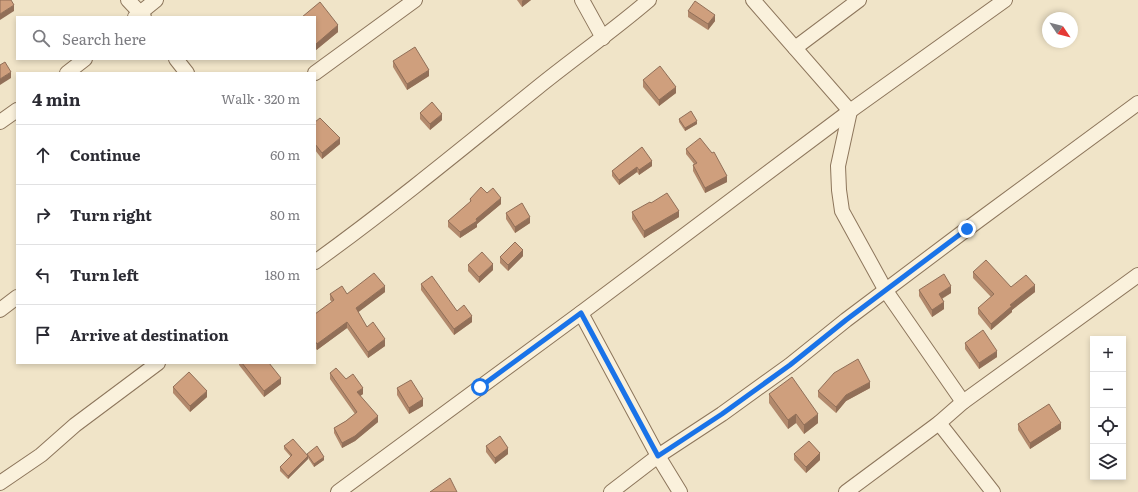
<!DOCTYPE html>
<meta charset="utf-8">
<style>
:root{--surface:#fff;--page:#f2f2f3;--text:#2b2b33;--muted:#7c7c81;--line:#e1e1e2}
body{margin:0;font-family:Literata,serif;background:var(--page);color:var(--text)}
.controls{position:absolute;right:12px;bottom:12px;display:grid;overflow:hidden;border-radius:0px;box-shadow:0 2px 6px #0003}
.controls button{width:36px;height:36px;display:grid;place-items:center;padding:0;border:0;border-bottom:1px solid var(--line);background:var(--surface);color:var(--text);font:20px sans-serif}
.compass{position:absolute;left:1042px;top:12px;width:36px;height:36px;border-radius:50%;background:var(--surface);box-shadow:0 2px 6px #0003;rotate:125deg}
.stop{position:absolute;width:12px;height:12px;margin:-9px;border:3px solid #1a73e8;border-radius:50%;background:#fff}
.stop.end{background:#1a73e8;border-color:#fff;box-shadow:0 1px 4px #0008}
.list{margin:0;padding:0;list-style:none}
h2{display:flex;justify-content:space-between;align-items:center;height:52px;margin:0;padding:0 16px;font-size:17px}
h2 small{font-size:13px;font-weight:400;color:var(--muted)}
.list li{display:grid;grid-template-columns:26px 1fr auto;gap:12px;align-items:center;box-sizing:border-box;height:60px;padding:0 16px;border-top:1px solid var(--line)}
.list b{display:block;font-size:15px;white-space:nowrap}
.list em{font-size:13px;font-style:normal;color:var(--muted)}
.icon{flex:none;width:22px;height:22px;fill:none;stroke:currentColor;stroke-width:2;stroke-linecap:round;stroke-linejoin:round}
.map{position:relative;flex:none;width:1138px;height:492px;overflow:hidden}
.search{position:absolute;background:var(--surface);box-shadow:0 2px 6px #0003;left:16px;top:16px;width:300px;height:44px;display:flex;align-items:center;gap:10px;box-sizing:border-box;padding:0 14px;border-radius:0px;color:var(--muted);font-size:15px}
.panel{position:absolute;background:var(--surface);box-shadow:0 2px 6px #0003;left:16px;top:72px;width:300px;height:292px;border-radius:0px}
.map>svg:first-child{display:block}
</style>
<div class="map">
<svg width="1138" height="492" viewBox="0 0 1138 492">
<rect width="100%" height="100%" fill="#f0e4c8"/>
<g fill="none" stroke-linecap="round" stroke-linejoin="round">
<defs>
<g id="minor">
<polyline points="128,0 144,17"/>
<polyline points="582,0 603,38"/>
<polyline points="753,0 850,111 838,166 839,190 842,211 886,291 963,402"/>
<polyline points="135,17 156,0"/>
<polyline points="795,48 859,0"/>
<polyline points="176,59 187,73"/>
<polyline points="67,73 85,59"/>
<polyline points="315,73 415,0"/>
<polyline points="0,122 17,110"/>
<path d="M315,262C391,207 464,147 537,88C574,58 613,31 649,0"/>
<polyline points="0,310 17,297"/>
<polyline points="581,313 658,456 680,492"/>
<polyline points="939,423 993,492"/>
<polyline points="0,483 41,455 75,425 158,363"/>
<polyline points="338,492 581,313 850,111 1005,0"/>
<polyline points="611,492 658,456 722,414 790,365 846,320 967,229 1138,103"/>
<polyline points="846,492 939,423 963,402 1138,275"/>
</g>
</defs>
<use href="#minor" stroke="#8d765c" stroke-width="16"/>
<use href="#minor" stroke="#faf1dc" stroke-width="14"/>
</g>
<g fill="#b2896c">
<polygon points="517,0 531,0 522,7"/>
<polygon points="688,11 715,21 708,30 688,17"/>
<polygon points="315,17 338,32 316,50 315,48"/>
<polygon points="393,61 429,76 407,90 393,67"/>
<polygon points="643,80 676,93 659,106 643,87"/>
<polygon points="420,113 442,120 430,130 420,119"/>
<polygon points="679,119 697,124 685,131 679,122"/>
<polygon points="315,122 340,144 322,159 315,150"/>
<polygon points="642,147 652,166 639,175 637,172 619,185 612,176 612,171"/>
<polygon points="686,149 727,182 705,193 693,171 693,165 694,164 686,154"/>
<polygon points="487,193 501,204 477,224 477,227 460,238 448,227 448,221 470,202 470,199"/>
<polygon points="651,203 679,217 644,238 632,219 632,212"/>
<polygon points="506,213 530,223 515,233 506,219"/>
<polygon points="523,256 508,271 500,263 500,257"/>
<polygon points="468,265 493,270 479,283 468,271"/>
<polygon points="973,272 1011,287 1035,292 1012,310 1012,312 991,330 978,314 978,308 991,297 973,278"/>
<polygon points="421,284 457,311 472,322 454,335 421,290"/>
<polygon points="919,290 951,293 942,299 944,309 932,317 919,296"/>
<polygon points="385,292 358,312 367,327 385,346 368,358 347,328 317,350 315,348 315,314 332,302 330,300 330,294 347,294"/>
<polygon points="965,343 997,357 979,369 965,349"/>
<polygon points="239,363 269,363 281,384 264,397 239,365"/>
<polygon points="330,373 346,379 363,394 360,396 378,422 355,441 342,448 334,433 334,428 346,421 355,414 330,379"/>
<polygon points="173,387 207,397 190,412 173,393"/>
<polygon points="397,388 423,406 409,414 397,395"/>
<polygon points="870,388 846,401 836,413 818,397 818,391"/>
<polygon points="769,394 818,423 804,434 796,423 788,429 769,403"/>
<polygon points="1018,424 1061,429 1030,449 1018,430"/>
<polygon points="284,446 307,455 307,454 324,460 314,467 308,458 308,459 288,479 280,471 280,467 291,457 284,449"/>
<polygon points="486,446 508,454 495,464 486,452"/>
<polygon points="794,454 820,460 806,473 794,460"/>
</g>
<g fill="#916f58">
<polygon points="523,0 531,0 522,7 522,1"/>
<polygon points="14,5 14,11 0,20 0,14"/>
<polygon points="715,15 715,21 708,30 708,24"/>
<polygon points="338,25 338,32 316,50 316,44"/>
<polygon points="429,70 429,76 407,90 407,84"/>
<polygon points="11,72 11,78 0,85 0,79"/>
<polygon points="676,87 676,93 659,106 659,100"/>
<polygon points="442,114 442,120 430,130 430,124"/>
<polygon points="697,121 697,124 685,131 685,128"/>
<polygon points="340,138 340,144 322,159 322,153"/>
<polygon points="652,161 652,166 639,175 639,170"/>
<polygon points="637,167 637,172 619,185 619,180"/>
<polygon points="727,176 727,182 705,193 705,188"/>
<polygon points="501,198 501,204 477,224 477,227 460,238 460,232"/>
<polygon points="679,211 679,217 644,238 644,231"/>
<polygon points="530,217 530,223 515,233 515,227"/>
<polygon points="523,250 523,256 508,271 508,265"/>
<polygon points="493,264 493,270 479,283 479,277"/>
<polygon points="1035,285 1035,292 1012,310 1012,312 991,330 991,324 1010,305"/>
<polygon points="385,286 385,292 356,314 356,308"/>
<polygon points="951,286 951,293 939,300 939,294"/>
<polygon points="944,302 944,309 932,317 932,310"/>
<polygon points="472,316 472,322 454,335 454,329"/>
<polygon points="347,322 347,328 317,350 317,344"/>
<polygon points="385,339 385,346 368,358 368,352"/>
<polygon points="997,351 997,357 979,369 979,363"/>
<polygon points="281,378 281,384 264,397 264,391"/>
<polygon points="870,382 870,388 846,401 836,413 836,407 846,395"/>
<polygon points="363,388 363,394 357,398 357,392"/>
<polygon points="207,391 207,397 190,412 190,406"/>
<polygon points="423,399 423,406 409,414 409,408"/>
<polygon points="796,414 796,423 788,429 788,420"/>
<polygon points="818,414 818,423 804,434 804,425"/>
<polygon points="378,416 378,422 355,441 342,448 342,443"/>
<polygon points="1061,423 1061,429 1030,449 1030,443"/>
<polygon points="508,448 508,454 495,464 495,458"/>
<polygon points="820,453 820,460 806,473 806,467"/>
<polygon points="308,456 308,459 288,479 288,476"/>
<polygon points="324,457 324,460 314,467 314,464"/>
</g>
<g fill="#cf9f7d" stroke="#916f58">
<polygon points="0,0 11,0 14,5 0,14"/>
<polygon points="695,1 715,15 708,24 688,11"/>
<polygon points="320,2 338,25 316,44 315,42 315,17 302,17"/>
<polygon points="415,47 429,70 407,84 393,61"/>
<polygon points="5,62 11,72 0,79 0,65"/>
<polygon points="660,66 676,87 659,100 643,80"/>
<polygon points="432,102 442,114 430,124 420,113"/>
<polygon points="691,111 697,121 685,128 679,119"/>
<polygon points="320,118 340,138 322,153 315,144 315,122"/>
<polygon points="700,138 712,153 714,152 727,176 705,188 693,165 697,163 686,149"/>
<polygon points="642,147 652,161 639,170 637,167 619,180 612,171"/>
<polygon points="481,187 487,193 493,188 501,198 476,219 477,221 460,232 448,221 471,201 470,199"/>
<polygon points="667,193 679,211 644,231 632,212 650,202 651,203"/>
<polygon points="522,203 530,217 515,227 506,213"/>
<polygon points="515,242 523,250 508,265 500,257"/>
<polygon points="482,252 493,264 479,277 468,265"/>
<polygon points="986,260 1011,287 1026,275 1035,285 1010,305 1012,306 991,324 978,308 994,294 973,272"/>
<polygon points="374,273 385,286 356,308 367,327 373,322 385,339 368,352 347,322 317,344 315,341 315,314 334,300 330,294 342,286 347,294"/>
<polygon points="944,274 951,286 939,294 944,302 932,310 919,290"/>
<polygon points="432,276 457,311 464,305 472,316 454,329 421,284"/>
<polygon points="983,330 997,351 979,363 965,343"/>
<polygon points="858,359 870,382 846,395 836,407 818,391 834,373"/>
<polygon points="242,363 269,363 281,378 264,391"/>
<polygon points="336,368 346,379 353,374 363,388 357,392 378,416 355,436 342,443 334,428 346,421 357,412 330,373"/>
<polygon points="189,372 207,391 190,406 173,387"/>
<polygon points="792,377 818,414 804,425 796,414 788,420 769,394"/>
<polygon points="411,380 423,399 409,408 397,388"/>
<polygon points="1049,404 1061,423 1030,443 1018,424"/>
<polygon points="500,436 508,448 495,458 486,446"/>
<polygon points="293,439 308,456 288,476 280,467 292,455 284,446"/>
<polygon points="809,441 820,453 806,467 794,454"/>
<polygon points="317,446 324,457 314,464 307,454"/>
<polygon points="450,478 457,492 430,492"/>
</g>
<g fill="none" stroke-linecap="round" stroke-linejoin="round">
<polyline stroke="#1a73e8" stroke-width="5" points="480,387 581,313 658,456 722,414 790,365 846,320 967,229"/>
</g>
</svg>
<div class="controls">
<button>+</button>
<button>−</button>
<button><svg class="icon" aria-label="locate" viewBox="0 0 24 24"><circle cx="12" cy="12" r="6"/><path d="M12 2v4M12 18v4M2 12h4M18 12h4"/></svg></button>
<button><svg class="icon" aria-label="layers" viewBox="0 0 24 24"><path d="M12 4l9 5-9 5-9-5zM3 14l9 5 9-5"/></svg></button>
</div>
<svg class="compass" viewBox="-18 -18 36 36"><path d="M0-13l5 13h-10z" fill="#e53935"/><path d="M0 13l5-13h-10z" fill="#7c7c81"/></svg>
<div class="stop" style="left:480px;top:387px"></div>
<div class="stop end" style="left:967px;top:229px"></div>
<div class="search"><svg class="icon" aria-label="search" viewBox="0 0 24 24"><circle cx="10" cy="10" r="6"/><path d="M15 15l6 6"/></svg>Search here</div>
<section class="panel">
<h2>4 min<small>Walk · 320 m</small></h2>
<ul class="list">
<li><svg class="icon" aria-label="ahead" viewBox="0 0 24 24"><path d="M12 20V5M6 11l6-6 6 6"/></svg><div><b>Continue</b></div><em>60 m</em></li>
<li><svg class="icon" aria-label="right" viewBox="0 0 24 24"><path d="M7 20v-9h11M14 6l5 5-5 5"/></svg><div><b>Turn right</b></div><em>80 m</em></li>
<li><svg class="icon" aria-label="left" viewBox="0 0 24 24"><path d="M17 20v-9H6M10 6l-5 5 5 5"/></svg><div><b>Turn left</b></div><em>180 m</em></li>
<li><svg class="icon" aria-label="arrive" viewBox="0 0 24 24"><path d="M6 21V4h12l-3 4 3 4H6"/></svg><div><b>Arrive at destination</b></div></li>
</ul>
</section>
</div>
